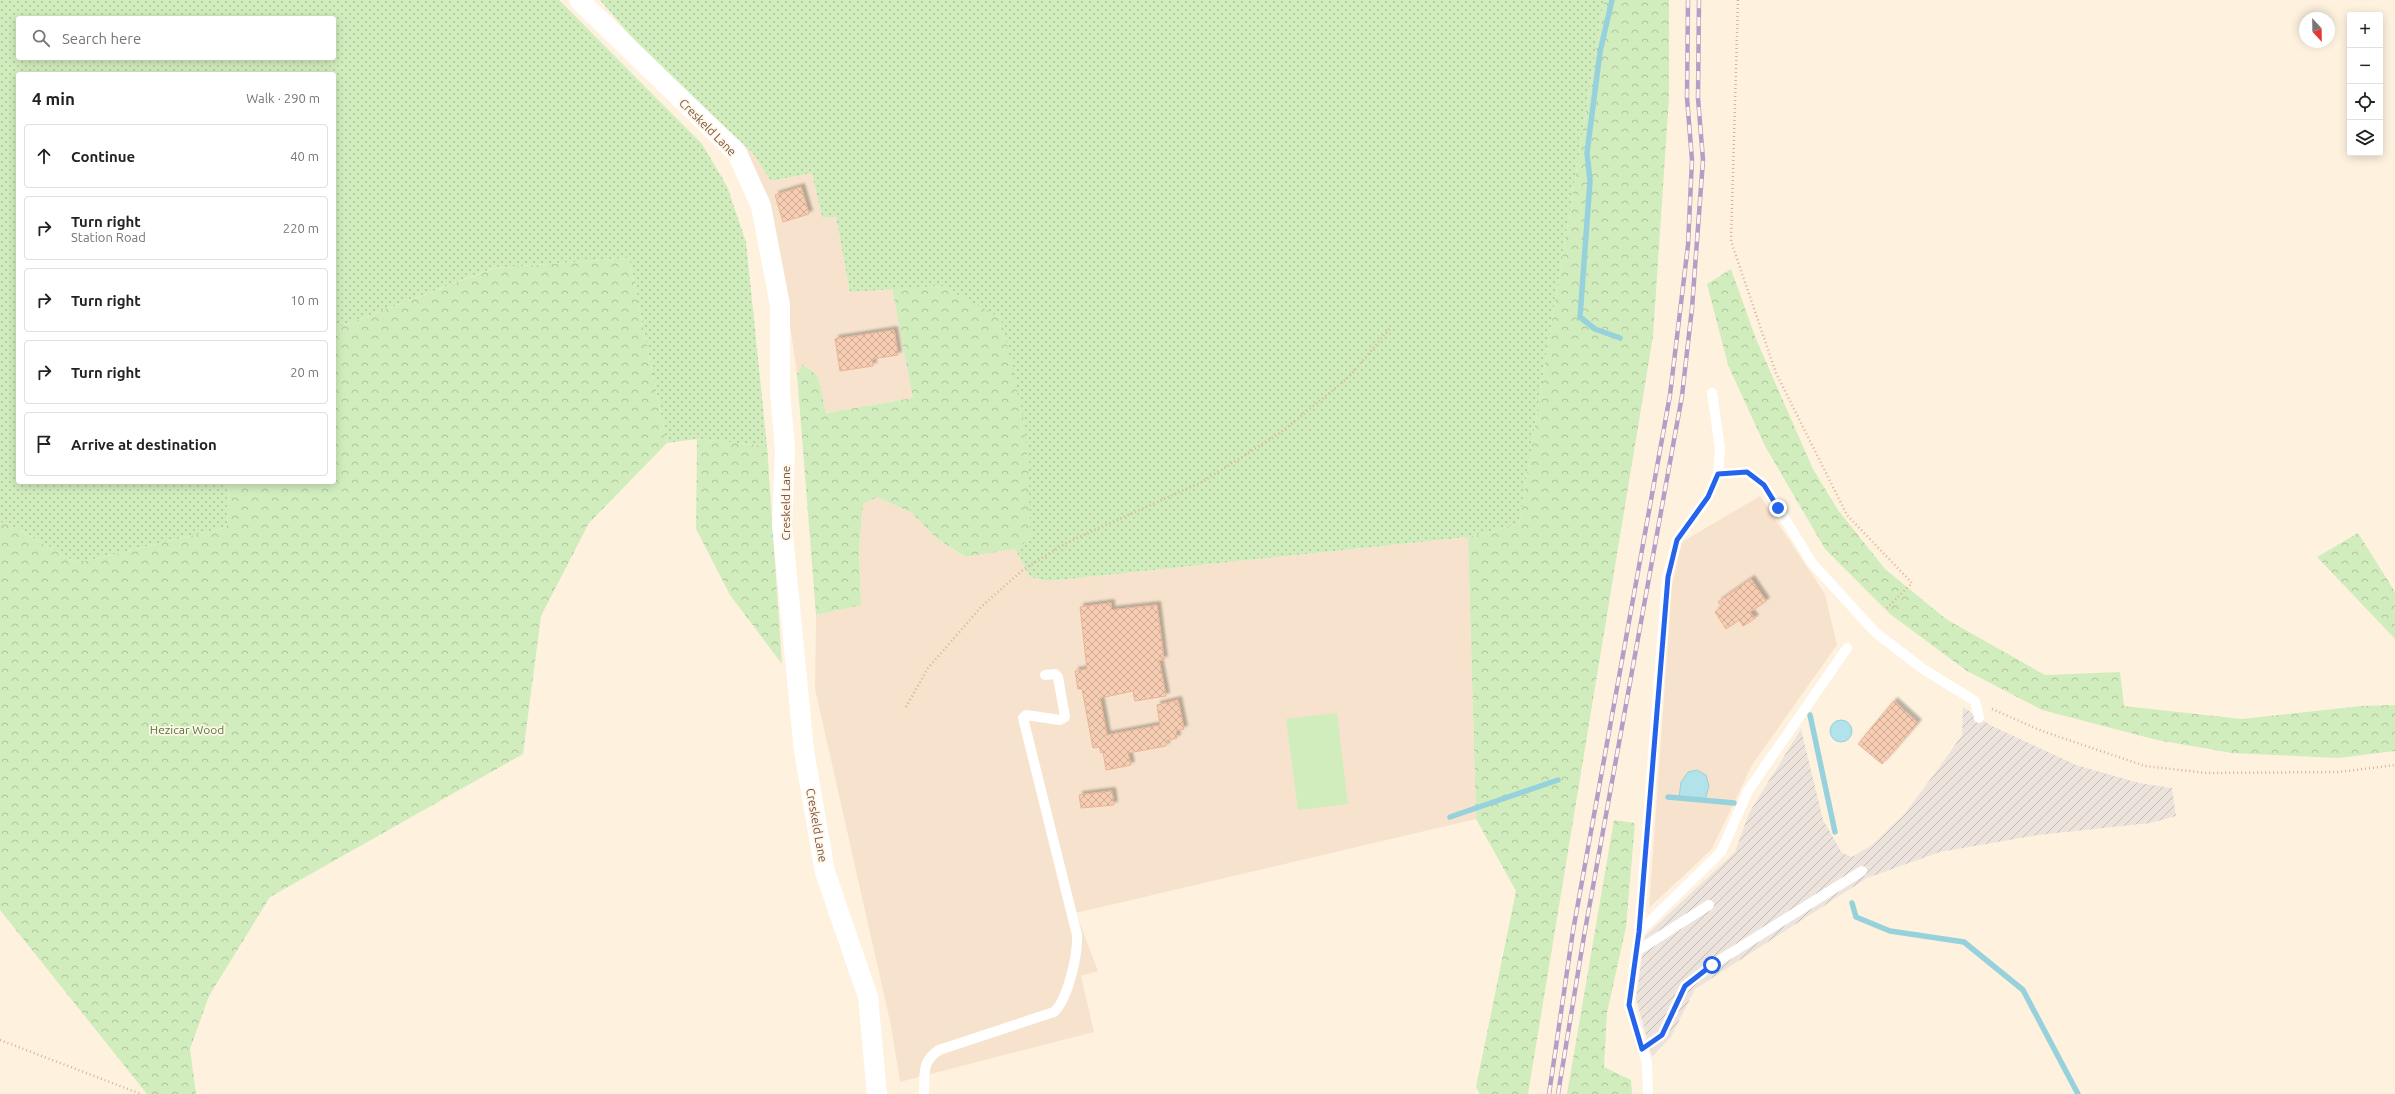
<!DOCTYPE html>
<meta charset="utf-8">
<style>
:root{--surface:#fff;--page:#f2f2f2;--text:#222;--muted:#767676;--line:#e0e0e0}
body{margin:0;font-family:Ubuntu,sans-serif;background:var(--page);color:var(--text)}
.controls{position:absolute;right:12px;top:12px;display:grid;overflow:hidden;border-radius:4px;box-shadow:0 2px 10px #0003}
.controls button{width:36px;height:36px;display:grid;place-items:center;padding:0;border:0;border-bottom:1px solid var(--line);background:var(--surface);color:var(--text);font:20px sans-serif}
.compass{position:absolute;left:2299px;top:12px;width:36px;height:36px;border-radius:50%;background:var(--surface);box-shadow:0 2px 10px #0003;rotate:158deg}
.stop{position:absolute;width:12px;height:12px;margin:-9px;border:3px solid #2563eb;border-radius:50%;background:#fff}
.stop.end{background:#2563eb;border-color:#fff;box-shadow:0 1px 4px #0008}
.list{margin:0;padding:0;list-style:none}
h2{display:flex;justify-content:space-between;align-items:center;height:52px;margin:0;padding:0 16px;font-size:17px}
h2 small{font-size:13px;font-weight:400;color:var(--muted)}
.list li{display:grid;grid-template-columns:26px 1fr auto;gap:12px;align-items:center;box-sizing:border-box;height:64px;margin:0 8px 8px;padding:0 8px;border:1px solid var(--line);border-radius:4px}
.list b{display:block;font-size:15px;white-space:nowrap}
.list p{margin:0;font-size:13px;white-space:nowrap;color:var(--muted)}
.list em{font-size:13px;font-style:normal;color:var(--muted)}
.icon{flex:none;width:22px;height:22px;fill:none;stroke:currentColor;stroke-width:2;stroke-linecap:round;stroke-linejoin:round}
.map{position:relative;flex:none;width:2395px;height:1094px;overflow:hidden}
.search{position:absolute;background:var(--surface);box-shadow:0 2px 10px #0003;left:16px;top:16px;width:320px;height:44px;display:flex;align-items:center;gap:10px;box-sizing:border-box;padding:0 14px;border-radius:4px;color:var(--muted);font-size:15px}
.panel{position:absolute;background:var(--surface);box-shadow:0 2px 10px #0003;left:16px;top:72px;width:320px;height:412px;border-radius:4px}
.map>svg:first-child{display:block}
</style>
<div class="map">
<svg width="2395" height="1094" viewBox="0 0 2395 1094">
<defs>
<pattern id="industrial-furrows" width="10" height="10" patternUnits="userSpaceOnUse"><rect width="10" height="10" fill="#ece3dc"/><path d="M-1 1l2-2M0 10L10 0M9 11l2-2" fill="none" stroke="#c4bbb4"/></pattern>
<pattern id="grass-dots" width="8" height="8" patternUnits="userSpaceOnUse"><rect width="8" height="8" fill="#d1edbd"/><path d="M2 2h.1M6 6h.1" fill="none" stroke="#aec39b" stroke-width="1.8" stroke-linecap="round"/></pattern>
<pattern id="forest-crowns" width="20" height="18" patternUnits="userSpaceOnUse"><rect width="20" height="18" fill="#d1edbd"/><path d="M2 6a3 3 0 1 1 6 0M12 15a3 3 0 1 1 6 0" fill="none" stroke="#aec39b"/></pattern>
<pattern id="building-cross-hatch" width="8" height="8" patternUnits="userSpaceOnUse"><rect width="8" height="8" fill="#f7ceb4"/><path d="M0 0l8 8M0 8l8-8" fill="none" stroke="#cdaa94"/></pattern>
<filter id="shadow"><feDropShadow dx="3.5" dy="-3.5" stdDeviation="1" flood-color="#0004"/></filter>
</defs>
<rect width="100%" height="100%" fill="#fef2df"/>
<g fill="#f7e3cd">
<polygon points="743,143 752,152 771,181 812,173 822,217 836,217 850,292 892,288 914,398 825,413 818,376 803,364 797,374 787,304 766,201"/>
<polygon points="1760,496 1825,594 1837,645 1752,765 1712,849 1649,908 1672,585 1682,542"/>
<polygon points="877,497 912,513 936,538 964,557 1015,549 1030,577 1049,581 1468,537 1476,819 1076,913 1098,971 1081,976 1094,1032 900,1082 891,1026 815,689 816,615 861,605 859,549 863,504"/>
</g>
<polygon fill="url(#industrial-furrows)" points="1963,707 1992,726 2076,765 2139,783 2172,788 2176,816 2151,823 2038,835 1940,852 1867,878 1695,989 1671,1037 1652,1057 1636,999 1645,936 1735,852 1749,813 1801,729 1823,820 1842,853 1852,857 1872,845 1905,813 1938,769 1962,735"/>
<g fill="url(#grass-dots)" fill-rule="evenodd">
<path d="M0,0H559L702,144L727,186L746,242L767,446L697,439L667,443L629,258L494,268L334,329V74H18V482H229L227,527L78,563L10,525L0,522ZM18,18H334V58H18Z"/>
<polygon points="600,0 1604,0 1519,524 1468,537 1049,581 1030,577 1015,549 1031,539 942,286 850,292 836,217 822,217 812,173 771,181 752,152 648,56"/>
</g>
<g fill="url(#forest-crowns)">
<polygon points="1604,0 1669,0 1669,98 1653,336 1528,1094 1480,1094 1476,1087 1516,891 1476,819 1468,537 1519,524"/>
<polygon points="629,258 667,443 589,523 541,616 523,754 270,897 209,996 190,1049 196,1094 147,1094 0,910 0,522 10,525 78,563 227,527 229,482 334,482 334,329 495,268"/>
<polygon points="1731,269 1756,339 1813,469 1838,510 1885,569 1946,619 2045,675 2120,672 2124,706 2242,719 2361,706 2395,705 2395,751 2338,758 2232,753 2157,740 2042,710 1967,671 1890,614 1825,549 1765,446 1728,365 1707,284"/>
<polygon points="942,286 1001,318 1026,430 1031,539 1015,549 965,557 936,538 912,513 877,497 863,504 859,549 861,605 816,615 797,374 803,364 818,376 826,413 913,398 892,288"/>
<polygon points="697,439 767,446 782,664 730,595 696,529"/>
<polygon points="2358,533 2395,592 2395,639 2317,557"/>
<polygon points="1614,820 1635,823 1626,927 1607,1013 1604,1067 1631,1080 1632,1094 1567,1094"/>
</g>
<polygon fill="#d1edbd" points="1337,713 1348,804 1298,810 1286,719"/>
<g fill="#b2e2ea" stroke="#97d2dc">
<circle cx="1841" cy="731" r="11"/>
<polygon points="1697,770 1706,775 1709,786 1705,800 1679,798 1681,782 1688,772"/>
</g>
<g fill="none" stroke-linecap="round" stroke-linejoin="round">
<g stroke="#97d2dc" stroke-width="5.5">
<polyline points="1612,0 1600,52 1587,153 1590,181 1580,317 1595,329 1620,338"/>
<polyline points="1810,715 1835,832"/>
<polyline points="1668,797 1734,803"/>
<polyline points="1450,817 1558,780"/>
<polyline points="1852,903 1856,917 1890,931 1964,942 2023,990 2078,1094"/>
</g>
</g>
<g fill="url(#building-cross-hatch)" stroke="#ebb493" filter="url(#shadow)">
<polygon points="801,187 809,214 783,222 775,195"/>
<polygon points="894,330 898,355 872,359 873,366 840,371 835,339"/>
<polygon points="1751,579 1766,601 1750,612 1755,618 1743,626 1739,620 1726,629 1715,612 1722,607 1718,602"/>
<polygon points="1111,603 1111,610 1157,605 1164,660 1159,660 1166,696 1135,701 1133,691 1100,698 1107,735 1160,725 1157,705 1178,700 1184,729 1176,731 1177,738 1166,741 1166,746 1128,753 1131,765 1106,770 1103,752 1101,753 1099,747 1093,748 1082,689 1078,689 1075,671 1087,669 1080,607"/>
<polygon points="1894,701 1918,723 1882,764 1858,744"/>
<polygon points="1112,791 1114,805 1081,808 1079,795"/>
</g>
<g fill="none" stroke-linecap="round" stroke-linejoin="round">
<g stroke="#dbb198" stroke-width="2.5" stroke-dasharray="1 3" stroke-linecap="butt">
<polyline points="1738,0 1731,241 1776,373 1847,515 1912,583 1886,609"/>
<polyline points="906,707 928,668 982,606 1024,569 1068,542 1202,482 1280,433 1349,377 1391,327"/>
<polyline points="1992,709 2042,731 2145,766 2207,773 2339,772 2395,765"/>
<polyline points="0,1040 141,1094"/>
</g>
<g stroke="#fff" stroke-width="10">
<polyline points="1718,474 1747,472 1764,485 1812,563 1875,632 1923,669 1975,701 1979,718"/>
<polyline points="1639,932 1721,852 1748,791 1847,648"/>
<polyline points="1637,951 1709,905"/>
<polyline points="1642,1049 1662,1035 1685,986 1712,965 1862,871"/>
<path d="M924,1094C925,1074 921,1062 939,1050L1054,1012C1068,999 1078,954 1077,935L1023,718L1026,715L1060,720L1065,717L1058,677L1055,674L1045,675"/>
<polyline points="1648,1094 1647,1063 1629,1005 1639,932 1667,577 1677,540 1708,497 1718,474 1720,449 1712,393"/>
</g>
<polyline stroke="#fff" stroke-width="20" points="579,0 737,153 761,206 780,305 780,392 785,449 782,525 804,751 825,872 868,997 877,1094"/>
<defs>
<g id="rail">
<polyline points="1549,1094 1573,931 1670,395 1688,245 1692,160 1687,98 1688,0"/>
<polyline points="1558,1094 1584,936 1682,396 1692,308 1703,160 1698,98 1699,0"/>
</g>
</defs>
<use href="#rail" stroke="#b49ec8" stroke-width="4.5"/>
<use href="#rail" stroke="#fff6e8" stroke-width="3" stroke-dasharray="9" stroke-linecap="butt"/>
</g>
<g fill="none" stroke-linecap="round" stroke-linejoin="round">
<polyline stroke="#2563eb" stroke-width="5" points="1712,965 1685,986 1662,1035 1642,1049 1629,1005 1639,932 1668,577 1677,540 1708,497 1718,474 1747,472 1764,485 1778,508"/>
</g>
<g text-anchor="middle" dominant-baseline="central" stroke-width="3.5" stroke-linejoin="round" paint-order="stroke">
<g font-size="12" fill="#775645" stroke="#fff6e8">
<text transform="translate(708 127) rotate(45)">Creskeld Lane</text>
<text transform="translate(785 503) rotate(-90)">Creskeld Lane</text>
<text transform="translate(817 825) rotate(80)">Creskeld Lane</text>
</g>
<g font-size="12" fill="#4c7939" stroke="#fff6e8">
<text x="187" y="729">Hezicar Wood</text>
</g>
</g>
</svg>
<div class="controls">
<button>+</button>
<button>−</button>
<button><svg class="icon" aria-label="locate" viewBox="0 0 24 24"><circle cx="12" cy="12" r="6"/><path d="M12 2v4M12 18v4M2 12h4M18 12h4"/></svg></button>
<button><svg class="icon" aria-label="layers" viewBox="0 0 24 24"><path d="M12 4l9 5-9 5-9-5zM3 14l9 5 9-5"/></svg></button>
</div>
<svg class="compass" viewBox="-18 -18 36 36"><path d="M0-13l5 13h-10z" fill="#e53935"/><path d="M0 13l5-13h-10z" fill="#767676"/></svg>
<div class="stop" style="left:1712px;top:965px"></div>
<div class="stop end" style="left:1778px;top:508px"></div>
<div class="search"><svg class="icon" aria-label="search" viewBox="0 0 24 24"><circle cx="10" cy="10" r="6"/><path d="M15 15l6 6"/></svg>Search here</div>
<section class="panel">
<h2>4 min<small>Walk · 290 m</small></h2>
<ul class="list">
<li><svg class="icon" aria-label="ahead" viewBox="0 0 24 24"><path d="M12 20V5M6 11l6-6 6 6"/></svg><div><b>Continue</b></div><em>40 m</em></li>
<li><svg class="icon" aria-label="right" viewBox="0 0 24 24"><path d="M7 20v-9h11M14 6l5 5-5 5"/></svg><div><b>Turn right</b><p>Station Road</p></div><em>220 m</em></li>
<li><svg class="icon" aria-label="right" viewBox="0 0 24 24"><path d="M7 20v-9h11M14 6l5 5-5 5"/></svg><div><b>Turn right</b></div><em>10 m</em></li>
<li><svg class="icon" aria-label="right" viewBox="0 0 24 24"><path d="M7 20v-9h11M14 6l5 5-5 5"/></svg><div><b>Turn right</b></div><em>20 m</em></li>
<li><svg class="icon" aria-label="arrive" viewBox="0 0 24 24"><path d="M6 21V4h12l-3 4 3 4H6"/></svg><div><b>Arrive at destination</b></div></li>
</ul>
</section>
</div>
